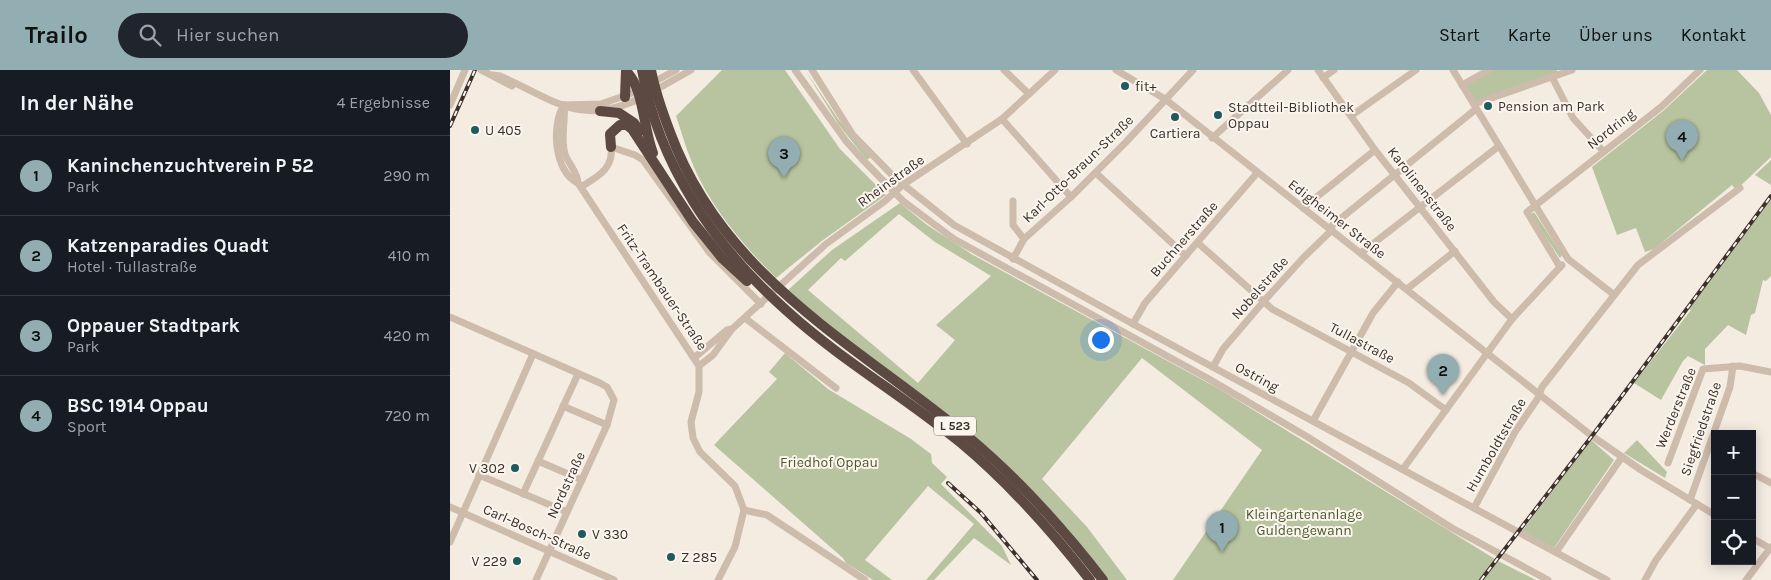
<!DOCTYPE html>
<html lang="de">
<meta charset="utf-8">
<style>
:root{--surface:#171b24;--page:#20242c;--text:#f1f3f6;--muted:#9ea1a6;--line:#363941;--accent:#92aeb2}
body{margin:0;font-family:Karla,sans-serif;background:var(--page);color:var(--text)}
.controls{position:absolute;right:15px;bottom:15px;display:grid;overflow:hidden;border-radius:0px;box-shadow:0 2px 12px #0003}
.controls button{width:45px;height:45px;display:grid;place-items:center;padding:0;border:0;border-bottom:1px solid var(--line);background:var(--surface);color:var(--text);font:25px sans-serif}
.you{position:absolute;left:650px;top:269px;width:18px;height:18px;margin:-12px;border:4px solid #fff;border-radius:50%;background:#1a73e8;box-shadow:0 0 0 8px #1a73e833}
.badge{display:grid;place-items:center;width:32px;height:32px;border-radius:50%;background:var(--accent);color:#111;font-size:16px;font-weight:700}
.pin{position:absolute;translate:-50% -41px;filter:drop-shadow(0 1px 2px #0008)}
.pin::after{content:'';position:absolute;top:26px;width:18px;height:15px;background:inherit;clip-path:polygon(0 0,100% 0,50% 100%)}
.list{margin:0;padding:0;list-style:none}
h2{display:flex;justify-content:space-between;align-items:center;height:65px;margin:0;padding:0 20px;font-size:21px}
h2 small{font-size:16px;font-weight:400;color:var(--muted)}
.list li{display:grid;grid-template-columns:32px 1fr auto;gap:15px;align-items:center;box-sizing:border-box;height:80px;padding:0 20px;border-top:1px solid var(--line)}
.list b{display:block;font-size:19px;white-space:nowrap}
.list p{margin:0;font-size:16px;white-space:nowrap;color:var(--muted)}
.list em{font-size:16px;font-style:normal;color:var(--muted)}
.icon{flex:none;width:28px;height:28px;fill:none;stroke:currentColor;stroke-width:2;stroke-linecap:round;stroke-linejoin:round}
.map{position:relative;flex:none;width:1321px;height:510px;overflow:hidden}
header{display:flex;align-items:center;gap:30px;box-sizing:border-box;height:70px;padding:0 25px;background:var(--accent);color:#111}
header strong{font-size:24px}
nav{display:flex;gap:28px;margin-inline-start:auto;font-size:18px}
.search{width:350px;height:45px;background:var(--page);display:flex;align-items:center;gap:12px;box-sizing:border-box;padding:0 18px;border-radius:28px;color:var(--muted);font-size:19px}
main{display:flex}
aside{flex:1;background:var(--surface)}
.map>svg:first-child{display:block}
</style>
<header>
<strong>Trailo</strong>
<div class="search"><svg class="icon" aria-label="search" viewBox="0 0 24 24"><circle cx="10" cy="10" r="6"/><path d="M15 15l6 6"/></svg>Hier suchen</div>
<nav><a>Start</a><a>Karte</a><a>Über uns</a><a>Kontakt</a></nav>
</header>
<main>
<aside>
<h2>In der Nähe<small>4 Ergebnisse</small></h2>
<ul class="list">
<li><span class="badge">1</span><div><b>Kaninchenzuchtverein P 52</b><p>Park</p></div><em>290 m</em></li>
<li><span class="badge">2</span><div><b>Katzenparadies Quadt</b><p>Hotel · Tullastraße</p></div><em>410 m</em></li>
<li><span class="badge">3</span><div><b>Oppauer Stadtpark</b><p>Park</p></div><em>420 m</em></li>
<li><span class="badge">4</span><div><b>BSC 1914 Oppau</b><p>Sport</p></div><em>720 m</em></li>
</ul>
</aside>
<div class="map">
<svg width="1321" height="510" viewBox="0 0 1321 510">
<rect width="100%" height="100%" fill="#f4ebe1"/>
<g fill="#b8c4a0" fill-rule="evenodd">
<path d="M272,0H335L390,79L436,125L373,170L326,208C293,175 258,134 241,90C235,76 231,60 226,46Z"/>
<polygon points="355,0 388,49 421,87 417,90 389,55"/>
<polygon points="1043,0 1107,0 1108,3 1025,32 1015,16"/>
<polygon points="1257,0 1287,0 1309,23 1321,45 1321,87 1286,120 1282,115 1204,179 1195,182 1186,158 1167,165 1142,97 1213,41"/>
<polygon points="1321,90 1321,115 1305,105"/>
<polygon points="1321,129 1321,206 1316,211 1313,210 1305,243 1301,245 1296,265 1278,255 1255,279 1255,295 1238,286 1233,291 1211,330 1184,313 1241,240 1239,239"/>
<path d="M450,133L477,155L523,185L771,320L1045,489L1029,510H723L812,380L692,288L592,409L637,457L677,510H657L618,459L582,420L337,221L382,180ZM449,144L485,172L541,206L486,255L505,270L468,313L358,220L391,188L395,191Z"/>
<polygon points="1084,142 1112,185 1110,188 1081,145"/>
<polygon points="335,283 378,319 461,369 481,384 482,393 497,407 491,414 552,476 561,495 524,468 484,510 476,510 524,454 478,416 415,490 442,510 423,510 396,493 393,488 264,375 327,309 319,302"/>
<polygon points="1141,370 1164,390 1104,478 1072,461"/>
<polygon points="1187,370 1217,402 1215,408 1174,383"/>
<polygon points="1048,491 1086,510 1033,510"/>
</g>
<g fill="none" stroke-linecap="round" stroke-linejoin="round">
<g stroke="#cdbbac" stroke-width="7">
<polyline points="31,0 62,16"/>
<polyline points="345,0 396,71 412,89 453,131 504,169 759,309 856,366 1002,458 1098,510"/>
<polyline points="362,0 403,65 445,108 504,155 683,254 1157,510"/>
<polyline points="463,0 517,74"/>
<polyline points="554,0 579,24"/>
<polyline points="666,0 715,29 1142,366 1191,400 1265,445"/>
<polyline points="868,0 925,80 1044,232 1062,249"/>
<polyline points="1003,0 1118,189 1163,224"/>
<path d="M43,5L50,6C105,30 130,58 193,27"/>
<polyline points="1102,7 1123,48 1153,81"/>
<polyline points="873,8 884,0"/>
<polyline points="200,14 226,0"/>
<polyline points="1012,15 1039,0"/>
<polyline points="202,22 241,0"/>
<polyline points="1024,34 1122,0"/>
<polyline points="0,35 15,0"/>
<path d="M114,35C101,55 104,102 128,113L249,296V322L241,352L243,368L250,382L285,416L294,440L285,477L268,510"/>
<polyline points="114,35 151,34 191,20"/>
<path d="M114,35C116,51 110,67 115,84C118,93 128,103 128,113"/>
<polyline points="901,46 966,0"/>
<polyline points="552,49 621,127"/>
<polyline points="762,68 838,0"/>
<polyline points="161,77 185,85 193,90 259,182 311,234"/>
<polyline points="646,103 736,186"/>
<path d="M131,117C147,107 164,99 161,77"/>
<polyline points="563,131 563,155 574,169"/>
<polyline points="853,138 925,80"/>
<polyline points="879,158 1026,39"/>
<polyline points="748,173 822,239 959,313 996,340"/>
<polyline points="911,183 1049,76"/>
<polyline points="563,189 574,169 621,127 676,72 743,0"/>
<polyline points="1110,197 1077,142 1211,37 1250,0"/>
<polyline points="957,219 1005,181"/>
<polyline points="0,247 150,313 157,317 164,330 157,355 86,510"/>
<polyline points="295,248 386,318"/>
<polyline points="683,254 695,233 807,103"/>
<polyline points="244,288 277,260 282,259 376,174 435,131 454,114 552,49 605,0"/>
<polyline points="249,296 263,285 282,259"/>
<polyline points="763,297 773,279 814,231 854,187 882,160"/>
<polyline points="113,336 157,355"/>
<polyline points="863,351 923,243 948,212"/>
<polyline points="88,391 132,410"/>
<polyline points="1218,393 1253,299 1290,296 1321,302"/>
<polyline points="953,399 1062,249 1112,195"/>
<polyline points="1302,403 1321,413"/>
<polyline points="29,405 117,442"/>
<polyline points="73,424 128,304"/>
<polyline points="1240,430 1280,317 1283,296"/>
<polyline points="0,437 164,510"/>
<polyline points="1024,438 1065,362 1088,328 1092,317 1188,195 1290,118"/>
<polyline points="294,440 317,445 415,510"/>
<polyline points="1302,468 1321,479"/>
<polyline points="0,472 83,284"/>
<polyline points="1106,482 1172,387"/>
<polyline points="1195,510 1206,490 1247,434"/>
<polyline points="1296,510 1321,477"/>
</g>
<g stroke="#5c4a42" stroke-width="10">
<path d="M192,0C209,96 265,177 337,241C391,290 455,327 511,373C560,414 601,460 640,510"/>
<path d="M201,0C205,21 212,41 220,62C273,207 404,273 516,365C568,408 612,457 653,510"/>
<path d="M176,1C194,18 193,58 203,83"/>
<polyline points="175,27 176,0"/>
<polyline points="150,41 169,43 184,53 190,61"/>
<polyline points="161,77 160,64 170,55 177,55 182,59 243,152 272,188 297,211"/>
</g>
<defs>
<g id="rail">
<polyline points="0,56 25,0"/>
<polyline points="498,413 531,443 587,510"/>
<polyline points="1031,510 1142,366 1321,126"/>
</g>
</defs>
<use href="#rail" stroke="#3b302b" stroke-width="4"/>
<use href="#rail" stroke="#fbf5ee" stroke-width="2" stroke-dasharray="5.5" stroke-linecap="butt"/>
</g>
<g fill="#1f5a5e" stroke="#fbf5ee" stroke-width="2">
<circle cx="675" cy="16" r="5"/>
<circle cx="1038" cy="36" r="5"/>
<circle cx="768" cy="45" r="5"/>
<circle cx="725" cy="47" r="5"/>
<circle cx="25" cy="60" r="5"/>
<circle cx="65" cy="398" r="5"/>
<circle cx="132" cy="464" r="5"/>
<circle cx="221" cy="487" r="5"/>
<circle cx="67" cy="491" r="5"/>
</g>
<g text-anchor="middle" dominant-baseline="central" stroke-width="4" stroke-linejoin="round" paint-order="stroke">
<rect fill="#fbf5ee" stroke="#756b66" stroke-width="1" x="484" y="346.5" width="42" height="19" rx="4"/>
<g font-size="12" font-weight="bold" fill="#3b302b">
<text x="505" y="356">L 523</text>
</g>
<g font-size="14" fill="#3b302b" stroke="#fbf5ee" text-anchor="start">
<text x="685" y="16">fit+</text>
<text x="1048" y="36">Pension am Park</text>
<text x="778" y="37">Stadtteil-Bibliothek<tspan x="778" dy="16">Oppau</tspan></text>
<text x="35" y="60">U 405</text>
<text x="725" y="63" text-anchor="middle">Cartiera</text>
<text x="55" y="398" text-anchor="end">V 302</text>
<text x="142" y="464">V 330</text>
<text x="231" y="487">Z 285</text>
<text x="57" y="491" text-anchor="end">V 229</text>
</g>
<g font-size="14" fill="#3b302b" stroke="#fbf5ee">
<text transform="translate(1161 59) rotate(-38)">Nordring</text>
<text transform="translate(628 99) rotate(-44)">Karl-Otto-Braun-Straße</text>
<text transform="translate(441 111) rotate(-36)">Rheinstraße</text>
<text transform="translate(972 119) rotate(52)">Karolinenstraße</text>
<text transform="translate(887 149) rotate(38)">Edigheimer Straße</text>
<text transform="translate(734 169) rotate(-49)">Buchnerstraße</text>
<text transform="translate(212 217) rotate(56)">Fritz-Trambauer-Straße</text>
<text transform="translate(810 218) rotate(-49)">Nobelstraße</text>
<text transform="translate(912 273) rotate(28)">Tullastraße</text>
<text transform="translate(807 307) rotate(28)">Ostring</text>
<text transform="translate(1226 338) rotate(-68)">Werderstraße</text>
<text transform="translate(1251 359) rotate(-71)">Siegfriedstraße</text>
<text transform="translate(1046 375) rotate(-60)">Humboldtstraße</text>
<text transform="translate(116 415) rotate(-65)">Nordstraße</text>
<text transform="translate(87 462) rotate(24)">Carl-Bosch-Straße</text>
</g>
<g font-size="14" fill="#4a5a2e" stroke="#fbf5ee">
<text x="379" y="392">Friedhof Oppau</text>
<text x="854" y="444">Kleingartenanlage<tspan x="854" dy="16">Guldengewann</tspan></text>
</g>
</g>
</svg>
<div class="controls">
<button>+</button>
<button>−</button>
<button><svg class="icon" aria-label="locate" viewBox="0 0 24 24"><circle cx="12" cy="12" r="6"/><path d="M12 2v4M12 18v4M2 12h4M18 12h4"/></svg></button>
</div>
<div class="you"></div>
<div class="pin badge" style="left:772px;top:482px">1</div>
<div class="pin badge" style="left:993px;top:325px">2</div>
<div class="pin badge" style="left:334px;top:108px">3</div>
<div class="pin badge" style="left:1232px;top:91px">4</div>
</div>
</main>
